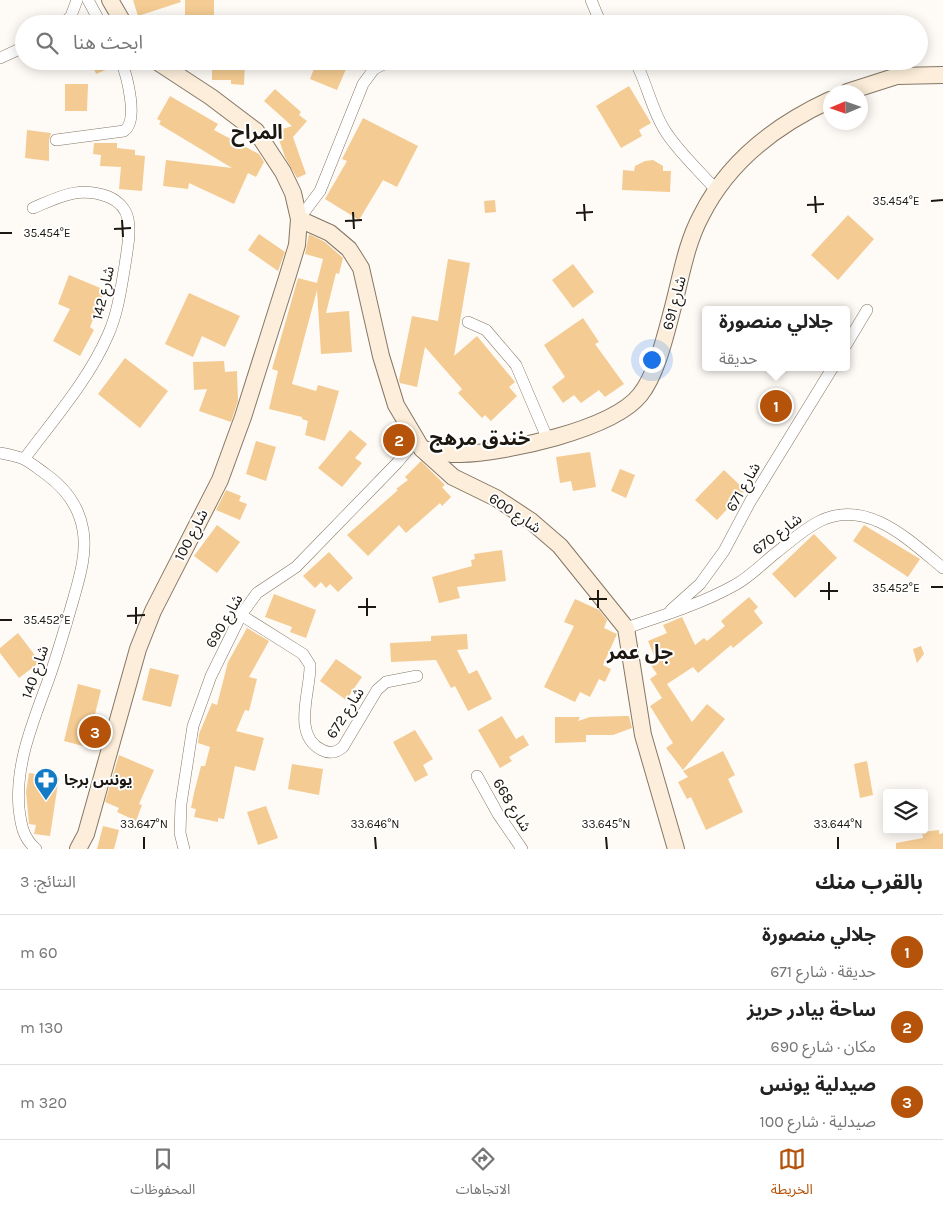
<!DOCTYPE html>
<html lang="ar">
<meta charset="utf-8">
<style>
:root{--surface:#fff;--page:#f6f6f6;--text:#222;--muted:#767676;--line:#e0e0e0;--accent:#b45309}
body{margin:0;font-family:Karla,"Noto Sans Arabic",sans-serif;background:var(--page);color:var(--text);direction:rtl}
.controls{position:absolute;right:15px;bottom:15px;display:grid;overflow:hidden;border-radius:5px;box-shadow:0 2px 12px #0003}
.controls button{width:45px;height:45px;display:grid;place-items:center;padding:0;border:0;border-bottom:1px solid var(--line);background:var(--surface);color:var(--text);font:25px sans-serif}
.compass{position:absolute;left:823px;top:85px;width:45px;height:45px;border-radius:50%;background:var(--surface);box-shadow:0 2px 12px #0003;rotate:268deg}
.you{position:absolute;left:651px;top:359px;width:18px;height:18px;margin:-12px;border:4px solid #fff;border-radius:50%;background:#1a73e8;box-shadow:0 0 0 8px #1a73e833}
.badge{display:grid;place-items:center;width:32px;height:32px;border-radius:50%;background:var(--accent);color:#fff;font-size:16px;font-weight:700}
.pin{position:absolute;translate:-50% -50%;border:2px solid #fff;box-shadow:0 1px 5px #0006}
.popup{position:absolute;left:702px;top:306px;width:148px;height:65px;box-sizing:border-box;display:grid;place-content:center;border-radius:5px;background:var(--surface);filter:drop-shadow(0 1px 4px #0005);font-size:16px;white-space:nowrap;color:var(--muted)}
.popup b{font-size:19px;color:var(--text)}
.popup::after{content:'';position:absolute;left:50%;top:100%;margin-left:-10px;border:10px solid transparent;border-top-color:var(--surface)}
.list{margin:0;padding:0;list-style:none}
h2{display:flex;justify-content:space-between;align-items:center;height:65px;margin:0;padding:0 20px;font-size:21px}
h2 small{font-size:16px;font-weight:400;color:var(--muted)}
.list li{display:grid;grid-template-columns:32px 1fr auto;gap:15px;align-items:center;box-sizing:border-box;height:75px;padding:0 20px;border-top:1px solid var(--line)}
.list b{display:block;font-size:19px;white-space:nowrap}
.list p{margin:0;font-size:16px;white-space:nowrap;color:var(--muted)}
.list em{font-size:16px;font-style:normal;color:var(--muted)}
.icon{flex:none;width:28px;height:28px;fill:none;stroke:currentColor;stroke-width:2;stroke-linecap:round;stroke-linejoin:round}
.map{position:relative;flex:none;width:943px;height:849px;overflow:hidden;direction:ltr}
.search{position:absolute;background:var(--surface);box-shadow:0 2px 12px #0003;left:15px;right:15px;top:15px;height:55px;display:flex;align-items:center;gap:12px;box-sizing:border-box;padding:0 18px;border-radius:28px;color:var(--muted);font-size:19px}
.sheet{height:290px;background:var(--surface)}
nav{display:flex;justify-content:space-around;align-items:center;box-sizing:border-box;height:70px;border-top:1px solid var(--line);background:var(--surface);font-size:14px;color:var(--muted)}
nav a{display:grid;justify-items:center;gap:2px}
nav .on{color:var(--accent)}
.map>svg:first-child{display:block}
</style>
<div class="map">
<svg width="943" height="849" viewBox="0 0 943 849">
<rect width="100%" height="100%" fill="#fefbf7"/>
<g fill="#f4cb92">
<polygon points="133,0 180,0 181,2 138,16"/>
<rect x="185" y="0" width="29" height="24"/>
<polygon points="91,61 114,61 115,66 96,74"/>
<polygon points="212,61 245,61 244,85 231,84 231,80 212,80"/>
<polygon points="317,61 327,61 346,69 337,90 310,79"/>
<polygon points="65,84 88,84 87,111 65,111"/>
<polygon points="629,86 651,123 639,130 642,136 621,148 596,106"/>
<polygon points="275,89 301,112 299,115 307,121 293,137 306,174 297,178 285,157 276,131 292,126 264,101"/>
<polygon points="170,96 218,124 214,130 259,154 264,162 256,177 248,173 234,204 189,183 188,189 163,186 166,160 232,168 159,124 161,121 157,119"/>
<polygon points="363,118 418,146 397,187 383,180 359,220 325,199 347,161 342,159"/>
<polygon points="27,130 51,133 49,140 49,161 25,158"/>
<polygon points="94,143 117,143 117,148 135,150 135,155 145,156 142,191 119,189 121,167 100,166 101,155 93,154"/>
<polygon points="653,160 663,166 663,171 671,171 670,192 622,190 623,170 634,171 635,166 645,161"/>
<polygon points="495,200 496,212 485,213 484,201"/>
<polygon points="848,215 874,239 838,280 811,255"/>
<polygon points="259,234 285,252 278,271 248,250"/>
<polygon points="309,234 325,242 343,258 339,274 336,273 326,313 349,311 352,352 321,354 317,290 292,384 316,391 318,385 339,391 325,441 305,435 308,421 302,419 302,417 269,409 278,371 272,369 298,278 317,283 323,259 305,254"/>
<polygon points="448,259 470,263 454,356 477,336 515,382 509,387 517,396 491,421 485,415 482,418 458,393 462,389 425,347 417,387 400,383 399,380 412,316 438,321"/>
<polygon points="573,264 594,292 573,308 552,280"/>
<polygon points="69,275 105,290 90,327 94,330 80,356 53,341 70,309 58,304"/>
<polygon points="189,293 240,316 225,347 202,336 193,357 165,344"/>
<polygon points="583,318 599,342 595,344 624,384 605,397 599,390 581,403 574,395 563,403 552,387 565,377 544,345"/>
<polygon points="125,358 168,391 140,428 98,394"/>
<polygon points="224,361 225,372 237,371 238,401 231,422 199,411 207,389 194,390 193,362"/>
<polygon points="350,430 367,444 355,458 362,463 342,487 318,468"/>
<polygon points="256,441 276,447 266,481 246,474"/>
<polygon points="590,452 596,487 573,491 571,481 560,483 556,457"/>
<polygon points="421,461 445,485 442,487 451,497 442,506 440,503 406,533 399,525 368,556 347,535 398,490 396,489 408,480 405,477"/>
<polygon points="620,469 635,475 626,498 611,491"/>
<polygon points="724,470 745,490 717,520 695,500"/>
<polygon points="226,490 241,496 239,501 247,504 240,520 216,510"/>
<polygon points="217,525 240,542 217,573 194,556"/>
<polygon points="864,525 920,559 908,577 853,541"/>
<polygon points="814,534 837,558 795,598 772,574"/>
<polygon points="502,550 506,581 457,587 460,598 439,603 432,577 472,566 471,560 475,559 474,554"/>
<polygon points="329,552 353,578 338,592 330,584 326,588 321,582 315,588 303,576"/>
<polygon points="274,594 316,610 306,638 290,632 292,627 265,617"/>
<polygon points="749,597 758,607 754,611 763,623 733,648 731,645 698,673 693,667 667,684 692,722 707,704 725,719 683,770 666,748 673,743 650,706 662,698 650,679 657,674 650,664 656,660 648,641 667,633 663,625 682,617 695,645 704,638 707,641 725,626 721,621"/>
<polygon points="575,599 599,610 607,620 604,628 617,634 603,665 611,669 605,682 599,679 590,697 580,692 575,702 544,687 574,626 564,622"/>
<polygon points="247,628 269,641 249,677 257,679 249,711 245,710 236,731 264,738 255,771 235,766 224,819 218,818 218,822 194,817 196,809 191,808 194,793 201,766 205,766 210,747 198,743 199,734 212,703 217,705 228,662"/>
<polygon points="18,633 40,662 19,678 0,653 0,648"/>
<polygon points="467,634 468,649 457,650 469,674 477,670 492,699 468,711 455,686 451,688 436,660 391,662 390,643 431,641 431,636"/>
<polygon points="921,646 924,654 917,663 913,649"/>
<polygon points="336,659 362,677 346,700 320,681"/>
<polygon points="150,668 179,675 171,707 142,700"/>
<polygon points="78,684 101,690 94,718 90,717 83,746 64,741"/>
<polygon points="502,716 516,739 523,735 529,745 509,757 512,761 500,768 478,730"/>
<polygon points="625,716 629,716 632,728 613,735 586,735 586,742 555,743 555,717 580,717 578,721 590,717"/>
<polygon points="415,730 433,759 423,765 428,775 415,782 393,742"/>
<polygon points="723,751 735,775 728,779 743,812 706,830 691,797 687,799 678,782 688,777 683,771"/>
<polygon points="119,755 154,770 139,804 142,805 136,821 117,812 119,808 105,802"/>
<polygon points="867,761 873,795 860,798 854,764"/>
<polygon points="292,764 323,769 319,795 288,789"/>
<polygon points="29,773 59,777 50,836 34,834 36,825 29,824 26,792"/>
<polygon points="266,806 278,838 258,845 247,812"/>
<polygon points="103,826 119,830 114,849 97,849"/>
<polygon points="939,830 939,834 943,833 943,849 896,849 896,843 923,838 922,832"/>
</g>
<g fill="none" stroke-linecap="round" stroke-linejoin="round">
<defs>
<g id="street">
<polyline points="88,0 101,24"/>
<polyline points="591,0 601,24"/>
<polyline points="63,24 71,16 77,0"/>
<polyline points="0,58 24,47"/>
<path d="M635,61C647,83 651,108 664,129C677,151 699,170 716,190"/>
<path d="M56,140L124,131C139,121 127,76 121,61"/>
<polyline points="299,219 320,191 363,84 374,69 390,61"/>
<polyline points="468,322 486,330 516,365 548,440"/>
<polyline points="846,345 867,310"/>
<path d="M0,453C27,458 25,459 47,475C66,489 79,506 83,530C87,552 80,576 74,597C66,625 58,653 48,681C33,722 15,764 19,809C21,825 23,838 36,849"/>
<path d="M25,458C54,419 89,379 108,335C118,313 121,288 125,265C127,250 131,233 128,219C126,209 118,201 109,197C79,186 61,196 33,208"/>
<polyline points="671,610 700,584 724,551 750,502 833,367"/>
<path d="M241,615L303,654L310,665C311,690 291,735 322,750C330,754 336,753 343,747L377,690L386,682L417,676"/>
<path d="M626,628C662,616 701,604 735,585C751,576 763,563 777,552C791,541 804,529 820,521C867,498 909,540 943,568"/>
<polyline points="477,776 498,814 522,849"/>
<polyline points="184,849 180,833 181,804 193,726 211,676 241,615 257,593 296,567 397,463 416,440"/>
</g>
<g id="secondary">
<polyline points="110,0 124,24"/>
<polyline points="847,92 897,76 943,75"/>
<polyline points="299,219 330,233 349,249 361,268 381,356 396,405 422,449 453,477 496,498 531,521 560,546 626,628 643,735 676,849"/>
<path d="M422,449C434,451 448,455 460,454C504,453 612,430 640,395C657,374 666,333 673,307C681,277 686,244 701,216C728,162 776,125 830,100"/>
<polyline points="78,849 86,834 138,649 153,611 220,480 243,417 287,278 297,245 299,219 293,193 283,172 256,131 211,97 156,61"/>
</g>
</defs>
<use href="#street" stroke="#857765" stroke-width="12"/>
<use href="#secondary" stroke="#857765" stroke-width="18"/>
<use href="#street" stroke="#fff" stroke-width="11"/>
<use href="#secondary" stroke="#fceeda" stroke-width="16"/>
</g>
<path fill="none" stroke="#1c1710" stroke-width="2" d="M815,196L816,213M931,201L943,200M584,204L585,221M807,205L824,204M353,212L354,229M576,213L593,212M122,220L123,237M345,221L362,220M114,229L131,228M0,233H12M829,582V600M931,587H943M598,590V608M820,591H838M367,598V616M589,599H607M136,607V624M358,607H376M127,616L145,615M0,620H12M144,837V849M375,837L376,849M606,837L607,849M838,837V849"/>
<defs>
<symbol id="pharmacy-pin" viewBox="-11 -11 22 30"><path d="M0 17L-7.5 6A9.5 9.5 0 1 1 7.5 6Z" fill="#137bc6" stroke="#fff"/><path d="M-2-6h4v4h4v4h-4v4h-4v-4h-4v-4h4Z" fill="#fff"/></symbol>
</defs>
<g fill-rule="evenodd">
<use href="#pharmacy-pin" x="32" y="766" width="28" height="38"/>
</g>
<g text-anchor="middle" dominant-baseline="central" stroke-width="4" stroke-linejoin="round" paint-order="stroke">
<g font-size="15" fill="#1c1710" stroke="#fff">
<text transform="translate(103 293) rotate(-77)">شارع 142</text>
<text transform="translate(674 303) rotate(-75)">شارع 691</text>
<text transform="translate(743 487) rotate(-60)">شارع 671</text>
<text transform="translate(515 513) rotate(34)">شارع 600</text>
<text transform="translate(777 534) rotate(-37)">شارع 670</text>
<text transform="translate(191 535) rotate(-63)">شارع 100</text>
<text transform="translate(224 621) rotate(-60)">شارع 690</text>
<text transform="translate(35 672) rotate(-71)">شارع 140</text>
<text transform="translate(345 713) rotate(-58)">شارع 672</text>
<text transform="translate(512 805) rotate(59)">شارع 668</text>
</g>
<g font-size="15" font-weight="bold" fill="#1c1710" stroke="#fff" text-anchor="start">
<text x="64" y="780">يونس برجا</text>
</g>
<g font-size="20" font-weight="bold" fill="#1c1710" stroke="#fff">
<text x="257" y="132">المراح</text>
<text x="480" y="438">خندق مرهج</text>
<text x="640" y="652">جل عمر</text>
</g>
</g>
<g font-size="12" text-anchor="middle" fill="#1c1710" stroke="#fff" stroke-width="4" stroke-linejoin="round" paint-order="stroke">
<text x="896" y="205">35.454°E</text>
<text x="47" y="237">35.454°E</text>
<text x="896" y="592">35.452°E</text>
<text x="47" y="624">35.452°E</text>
<text x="144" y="828">33.647°N</text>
<text x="375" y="828">33.646°N</text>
<text x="606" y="828">33.645°N</text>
<text x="838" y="828">33.644°N</text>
</g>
</svg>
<div class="controls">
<button><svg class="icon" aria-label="layers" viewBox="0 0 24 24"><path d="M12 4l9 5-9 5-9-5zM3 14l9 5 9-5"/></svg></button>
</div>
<svg class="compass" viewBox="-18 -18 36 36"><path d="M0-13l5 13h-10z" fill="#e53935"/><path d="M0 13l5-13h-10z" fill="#767676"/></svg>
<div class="you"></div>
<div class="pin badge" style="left:776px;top:406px">1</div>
<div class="popup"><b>جلالي منصورة</b>حديقة</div>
<div class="pin badge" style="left:399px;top:440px">2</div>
<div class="pin badge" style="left:95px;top:732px">3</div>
<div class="search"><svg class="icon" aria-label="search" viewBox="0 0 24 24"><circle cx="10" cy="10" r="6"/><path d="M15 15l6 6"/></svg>ابحث هنا</div>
</div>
<section class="sheet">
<h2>بالقرب منك<small>النتائج: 3</small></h2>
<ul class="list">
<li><span class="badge">1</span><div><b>جلالي منصورة</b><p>حديقة · شارع 671</p></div><em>60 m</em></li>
<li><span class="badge">2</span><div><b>ساحة بيادر حريز</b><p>مكان · شارع 690</p></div><em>130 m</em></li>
<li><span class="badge">3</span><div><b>صيدلية يونس</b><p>صيدلية · شارع 100</p></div><em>320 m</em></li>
</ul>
</section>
<nav>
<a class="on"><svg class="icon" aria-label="map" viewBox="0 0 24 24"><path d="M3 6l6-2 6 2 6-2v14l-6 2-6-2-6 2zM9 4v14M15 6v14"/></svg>الخريطة</a>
<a><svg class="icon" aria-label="directions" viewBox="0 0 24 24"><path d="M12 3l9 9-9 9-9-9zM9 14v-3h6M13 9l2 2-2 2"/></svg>الاتجاهات</a>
<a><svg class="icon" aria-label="saved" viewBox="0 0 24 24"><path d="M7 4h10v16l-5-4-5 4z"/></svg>المحفوظات</a>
</nav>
